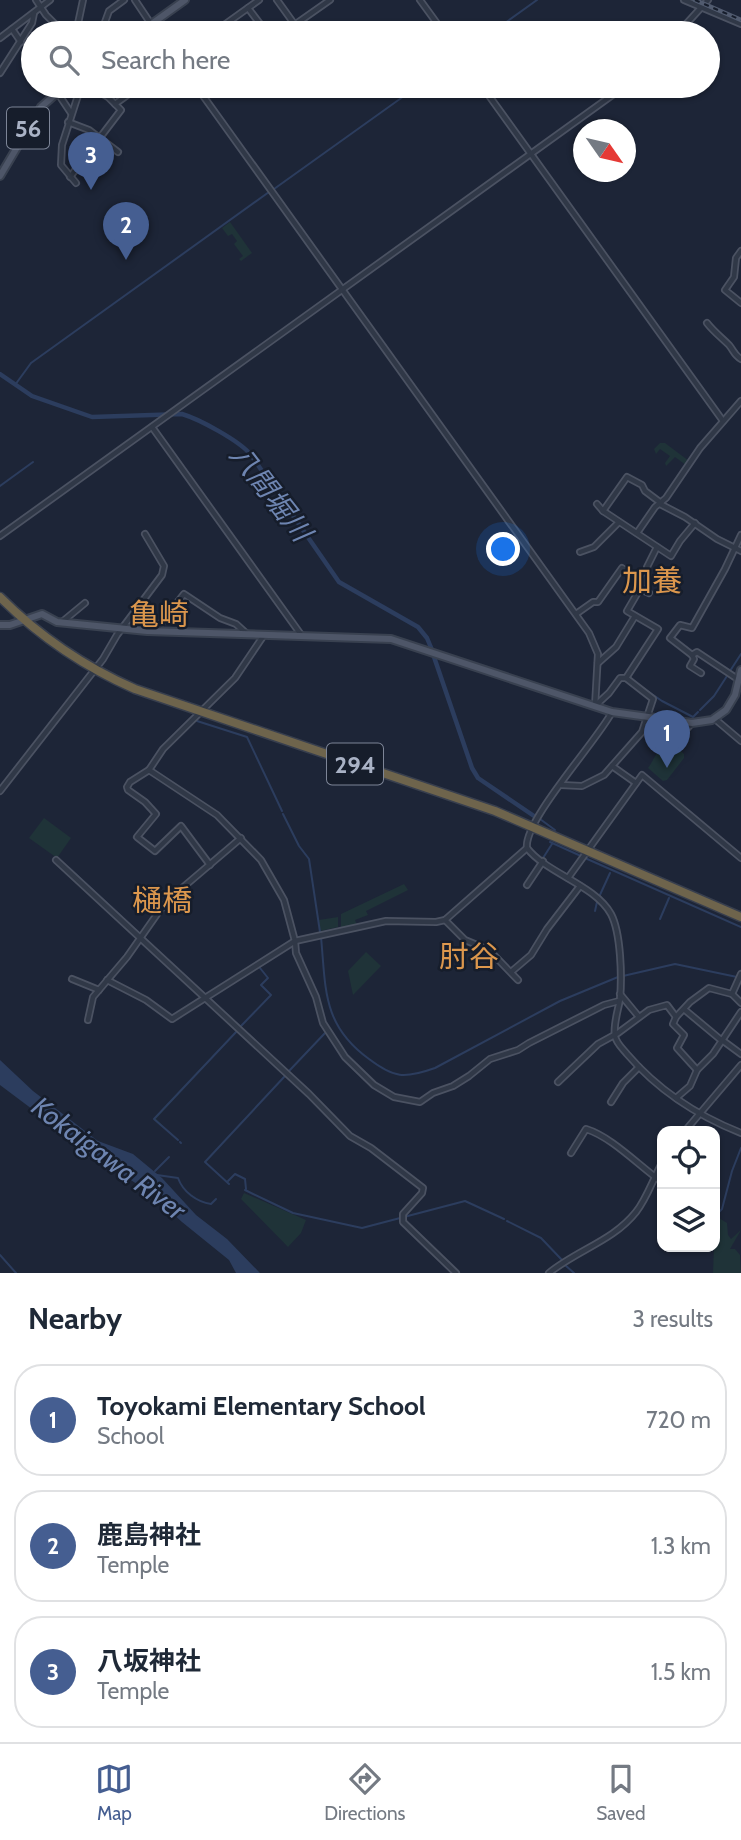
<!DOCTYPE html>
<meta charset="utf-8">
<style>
:root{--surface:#fff;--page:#f6f6f7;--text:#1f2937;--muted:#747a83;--line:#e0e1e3;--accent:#455e91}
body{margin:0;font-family:Cabin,"Noto Sans JP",sans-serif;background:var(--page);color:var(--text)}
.controls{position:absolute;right:21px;bottom:21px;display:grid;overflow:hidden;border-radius:14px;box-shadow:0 2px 5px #0004}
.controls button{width:63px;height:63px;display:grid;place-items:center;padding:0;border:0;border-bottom:2px solid var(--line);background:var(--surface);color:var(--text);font:35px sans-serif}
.compass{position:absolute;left:573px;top:119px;width:63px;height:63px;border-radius:50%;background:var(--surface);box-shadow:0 2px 5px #0004;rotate:124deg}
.you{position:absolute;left:504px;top:550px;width:24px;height:24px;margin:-18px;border:5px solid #fff;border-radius:50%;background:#1a73e8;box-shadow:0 0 0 10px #1a73e833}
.badge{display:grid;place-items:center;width:46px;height:46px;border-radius:50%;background:var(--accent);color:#fff;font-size:23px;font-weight:700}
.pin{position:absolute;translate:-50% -58px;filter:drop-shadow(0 2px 4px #0008)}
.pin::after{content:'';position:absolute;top:37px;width:24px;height:21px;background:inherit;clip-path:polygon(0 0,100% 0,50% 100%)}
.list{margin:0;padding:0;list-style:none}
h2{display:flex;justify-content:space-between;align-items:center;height:91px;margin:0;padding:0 28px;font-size:30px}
h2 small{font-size:23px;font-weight:400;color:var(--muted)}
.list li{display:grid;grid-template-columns:46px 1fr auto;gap:21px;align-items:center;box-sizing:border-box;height:112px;margin:0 14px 14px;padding:0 14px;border:2px solid var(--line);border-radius:28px}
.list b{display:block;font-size:26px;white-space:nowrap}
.list p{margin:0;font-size:23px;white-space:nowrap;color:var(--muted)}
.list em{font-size:23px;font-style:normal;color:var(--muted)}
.icon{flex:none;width:38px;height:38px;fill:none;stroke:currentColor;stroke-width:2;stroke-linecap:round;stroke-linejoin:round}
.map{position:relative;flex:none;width:741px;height:1273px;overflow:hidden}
.search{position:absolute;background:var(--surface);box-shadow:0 2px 5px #0004;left:21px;right:21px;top:21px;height:77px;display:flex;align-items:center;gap:18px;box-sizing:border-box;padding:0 24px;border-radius:38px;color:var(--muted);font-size:26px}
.sheet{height:469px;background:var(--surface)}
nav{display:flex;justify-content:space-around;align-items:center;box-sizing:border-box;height:98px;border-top:2px solid var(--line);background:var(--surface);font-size:19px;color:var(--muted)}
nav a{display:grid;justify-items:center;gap:4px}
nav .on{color:var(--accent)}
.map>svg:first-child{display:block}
</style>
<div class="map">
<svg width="741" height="1273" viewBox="0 0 741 1273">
<rect width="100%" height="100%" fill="#1d2537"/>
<g fill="#1f3338">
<polygon points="230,222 252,253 241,261 239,259 243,256 234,244 237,241 232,234 228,236 222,228"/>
<polygon points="660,443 665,443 689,461 686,465 675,457 666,466 665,463 670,456 660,449 656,454 654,449"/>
<path d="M672,741L684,754V758L667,780L663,781L648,768C654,760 658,746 672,741Z"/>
<polygon points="44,818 71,838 57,858 29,838"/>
<polygon points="404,884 408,890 366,911 368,915 355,920 357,925 341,929 341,914"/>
<polygon points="338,917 338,927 320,931 319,920"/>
<polygon points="366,952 381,966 353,995 348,971"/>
<polygon points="237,1030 156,1119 178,1140 153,1119"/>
<polygon points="244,1193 306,1220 301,1233 288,1247 241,1199"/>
<polygon points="715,1218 719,1218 727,1223 728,1235 731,1239 741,1230 730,1249 735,1249 740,1255 741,1273 713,1273"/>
</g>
<polygon fill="#2c3d5e" points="0,1060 33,1091 98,1141 133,1154 162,1178 196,1215 227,1239 260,1273 236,1273 229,1260 182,1222 148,1191 104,1163 87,1157 52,1124 0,1085"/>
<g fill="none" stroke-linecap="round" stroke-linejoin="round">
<g stroke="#2c3d5e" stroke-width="2">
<polyline points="491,33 537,0"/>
<polyline points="274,189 418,86"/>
<polyline points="15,385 31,363 269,192"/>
<polyline points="0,486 33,462"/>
<polyline points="730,671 741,654"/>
<polyline points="637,684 662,701 693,717 698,712"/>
<polyline points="700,710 714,696 727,676"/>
<polyline points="197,721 247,737 282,811"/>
<polyline points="283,814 299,846 309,859 320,932"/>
<polyline points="540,819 555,830"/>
<polyline points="550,842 581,856"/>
<polyline points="543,858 552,844"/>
<polyline points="585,858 741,927"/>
<polyline points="69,868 140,934"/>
<polyline points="599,897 610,873"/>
<polyline points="595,911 597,902"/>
<polyline points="660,919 669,898"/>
<path d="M321,937C326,989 322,1025 369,1059C394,1078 404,1079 435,1068L560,1001L618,977"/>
<polyline points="144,938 289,1072"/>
<polyline points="623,976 675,964 737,977"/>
<polyline points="241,1026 271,995 261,985 268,978 260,968"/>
<polyline points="289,1071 326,1032"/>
<polyline points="178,1140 154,1119 237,1031"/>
<polyline points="180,1142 181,1143"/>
<polyline points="155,1171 169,1157"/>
<path d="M157,1175L178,1178C183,1192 197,1202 211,1204L216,1199"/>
<polyline points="228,1181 235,1174 245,1179 246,1189"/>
<polyline points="229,1184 205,1162 285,1076"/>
<polyline points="245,1190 293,1213 362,1228 465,1201 504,1219"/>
<polyline points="715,1216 722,1209 732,1171 741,1148"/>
<polyline points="507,1221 541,1238 562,1260"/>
<polyline points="0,1255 16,1273"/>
<polyline points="565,1265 574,1273"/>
</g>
<g stroke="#2c3d5e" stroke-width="4.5">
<path d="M0,374L32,396L92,417L182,414C199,419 240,441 251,455L339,582L418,627L427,638L432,650"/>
<polyline points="433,654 472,768 478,778 534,816"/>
</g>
<defs>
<g id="minor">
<polyline points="36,0 46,15 64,33"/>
<polyline points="135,0 157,33"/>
<polyline points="277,0 295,25"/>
<polyline points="420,0 444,33"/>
<polyline points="684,0 741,24"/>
<polyline points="248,8 267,33"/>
<polyline points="12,29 21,42"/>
<polyline points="76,33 83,0"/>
<polyline points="101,33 109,11 124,0"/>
<polyline points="213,33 259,0"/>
<polyline points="283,33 330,0"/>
<polyline points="678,33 708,0"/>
<polyline points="0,38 50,0"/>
<polyline points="0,73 32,23 34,13"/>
<polyline points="53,86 71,113"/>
<polyline points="196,86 589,633 598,654 595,706"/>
<polyline points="482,86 723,421"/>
<polyline points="201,93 210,86"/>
<polyline points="115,104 140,86"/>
<polyline points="68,122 89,130 118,152"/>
<polyline points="70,177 121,110 108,97 90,86"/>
<polyline points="76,183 61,165 62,145 81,86"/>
<polyline points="741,251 736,258 734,277 725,290 741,303"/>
<path d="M707,323C714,332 721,337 729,345C734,351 734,355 741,359"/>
<polyline points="152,427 302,636"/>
<polyline points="597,504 603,511 671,556 680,541 695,523"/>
<polyline points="660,504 685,517 717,539 741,551"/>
<polyline points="603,511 627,477 642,485 645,491 661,503"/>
<polyline points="637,533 655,507 666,498 700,448 741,401"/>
<polyline points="0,536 625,86"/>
<polyline points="580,552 594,547 619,522"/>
<polyline points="640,589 649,593"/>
<polyline points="576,614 593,602 598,602 622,568 644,582"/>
<polyline points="62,622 85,603"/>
<polyline points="155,631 184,594 220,618 236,624 247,634"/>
<polyline points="264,635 235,678 163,749 149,770 217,815 261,860 284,900 295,941 296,953 316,997 323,1023 345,1057 374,1085 394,1097 420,1102 433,1093 453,1086 469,1076 490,1059 518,1050 529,1043 604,1005 619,1001"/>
<polyline points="692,655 694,659 690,666 701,673"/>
<polyline points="598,663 616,647 635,616"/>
<polyline points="626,678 658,629 627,611 648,575 647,567 657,547"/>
<polyline points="739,680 697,652 692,655 670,638 680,625 692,628 725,569 741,535"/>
<path d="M612,712C597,741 523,821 527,848C546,873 595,885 611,914C621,933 622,977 620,999C618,1011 613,1025 615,1036C616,1043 623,1049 627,1054C657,1089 698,1116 741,1133"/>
<polyline points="715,719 741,741"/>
<polyline points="671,740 681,735 692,723"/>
<polyline points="612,766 636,783"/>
<polyline points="149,770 130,782 127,787 128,790 145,802 156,814 137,837 155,851 181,826 210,865"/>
<polyline points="561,785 582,786 604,775 642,732 653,699 626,678 620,678 609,693 596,705"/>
<polyline points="0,791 103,659 117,635 162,575 164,566 145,534"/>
<polyline points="588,850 642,775 741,858"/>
<polyline points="56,860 309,1094 350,1136 371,1148 423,1188 422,1193 403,1214 403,1222 456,1273"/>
<polyline points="568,878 586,853"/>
<polyline points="527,885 543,861"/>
<polyline points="445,920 465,940 489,950 518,980"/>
<polyline points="511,972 531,955 547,929 580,886"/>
<polyline points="72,979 99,990"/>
<polyline points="107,980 146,1000 172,1019 295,941 386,921 436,922 445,920 527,848"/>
<polyline points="620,994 639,1017"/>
<polyline points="732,994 741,974"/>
<polyline points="685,1010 721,1040"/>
<polyline points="676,1017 690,1002 709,988 732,994 741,1003"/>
<polyline points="88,1020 93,997 127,957 160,910 174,895 241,838"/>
<polyline points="722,1040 741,1054"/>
<polyline points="558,1082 598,1044 618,1033 649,1010 667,1005 676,1017 673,1024 684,1035 677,1048 697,1070"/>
<polyline points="676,1098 690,1086 697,1070 713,1054 741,1012"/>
<polyline points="611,1102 623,1083 639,1067"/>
<polyline points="685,1131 741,1065"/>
<path d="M571,1153L586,1129C612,1137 639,1166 662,1182"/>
<path d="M549,1273C577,1250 613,1241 636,1212C647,1198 653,1179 662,1163"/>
</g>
<g id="major">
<polyline points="139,33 185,0"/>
<polyline points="0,176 41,107 65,86"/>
<polyline points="0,625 10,625 42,614 57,622 147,631 391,639 612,712 692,723 712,720 726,710 735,695 741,670"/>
</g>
<path id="highway" d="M0,597C39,636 85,667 135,689L495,811L741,917"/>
</defs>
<use href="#minor" stroke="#4b5262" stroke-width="8"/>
<use href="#major" stroke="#394150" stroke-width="10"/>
<use href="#highway" stroke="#383f4e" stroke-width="11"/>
<use href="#minor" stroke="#303847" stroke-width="4.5"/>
<use href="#major" stroke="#4e5668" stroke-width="6"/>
<use href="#highway" stroke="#6e644c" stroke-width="8"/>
<defs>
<polyline id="rail" points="695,0 741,20"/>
</defs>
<use href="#rail" stroke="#515b6f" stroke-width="4.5"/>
<use href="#rail" stroke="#161d2b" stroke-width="2" stroke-dasharray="5" stroke-linecap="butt"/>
</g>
<g text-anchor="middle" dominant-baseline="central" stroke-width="5" stroke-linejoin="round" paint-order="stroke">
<g fill="#161d2b" stroke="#7d8597" stroke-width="2">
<rect x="7" y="107.5" width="42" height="41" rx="5"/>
<rect x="327" y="743.5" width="56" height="41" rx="5"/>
</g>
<g font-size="24" font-weight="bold" fill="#a9b2c5">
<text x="28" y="128">56</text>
<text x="355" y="764">294</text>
</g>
<g font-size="28" font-style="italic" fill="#6e85b1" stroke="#161d2b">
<text transform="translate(271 493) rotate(52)">八間堀川</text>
<text transform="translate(109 1158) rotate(37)">Kokaigawa River</text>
</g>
<g font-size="30" fill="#dc974d" stroke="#161d2b">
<text x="652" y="580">加養</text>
<text x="159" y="614">亀崎</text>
<text x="162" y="900">樋橋</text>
<text x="469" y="956">肘谷</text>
</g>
</g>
</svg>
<div class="controls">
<button><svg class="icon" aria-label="locate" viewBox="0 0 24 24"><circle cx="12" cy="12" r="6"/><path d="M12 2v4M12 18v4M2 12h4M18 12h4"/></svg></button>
<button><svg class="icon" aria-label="layers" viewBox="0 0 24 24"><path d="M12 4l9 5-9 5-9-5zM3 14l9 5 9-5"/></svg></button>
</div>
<svg class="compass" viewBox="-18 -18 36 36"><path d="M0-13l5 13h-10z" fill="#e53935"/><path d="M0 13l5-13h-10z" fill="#747a83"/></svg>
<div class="you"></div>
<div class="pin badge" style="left:667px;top:768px">1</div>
<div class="pin badge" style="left:126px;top:260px">2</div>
<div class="pin badge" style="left:91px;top:190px">3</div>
<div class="search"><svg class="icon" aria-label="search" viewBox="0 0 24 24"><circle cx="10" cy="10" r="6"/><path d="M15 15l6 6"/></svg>Search here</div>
</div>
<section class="sheet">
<h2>Nearby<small>3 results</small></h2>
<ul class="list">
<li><span class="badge">1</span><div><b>Toyokami Elementary School</b><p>School</p></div><em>720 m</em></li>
<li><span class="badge">2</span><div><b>鹿島神社</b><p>Temple</p></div><em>1.3 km</em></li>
<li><span class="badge">3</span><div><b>八坂神社</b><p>Temple</p></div><em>1.5 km</em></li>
</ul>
</section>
<nav>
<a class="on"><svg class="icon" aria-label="map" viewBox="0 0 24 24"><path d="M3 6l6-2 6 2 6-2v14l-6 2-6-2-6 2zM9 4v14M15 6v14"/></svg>Map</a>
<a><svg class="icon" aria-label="directions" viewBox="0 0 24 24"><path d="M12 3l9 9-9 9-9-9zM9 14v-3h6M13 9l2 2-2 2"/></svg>Directions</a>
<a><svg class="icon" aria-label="saved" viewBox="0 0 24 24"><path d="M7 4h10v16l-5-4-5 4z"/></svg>Saved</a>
</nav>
